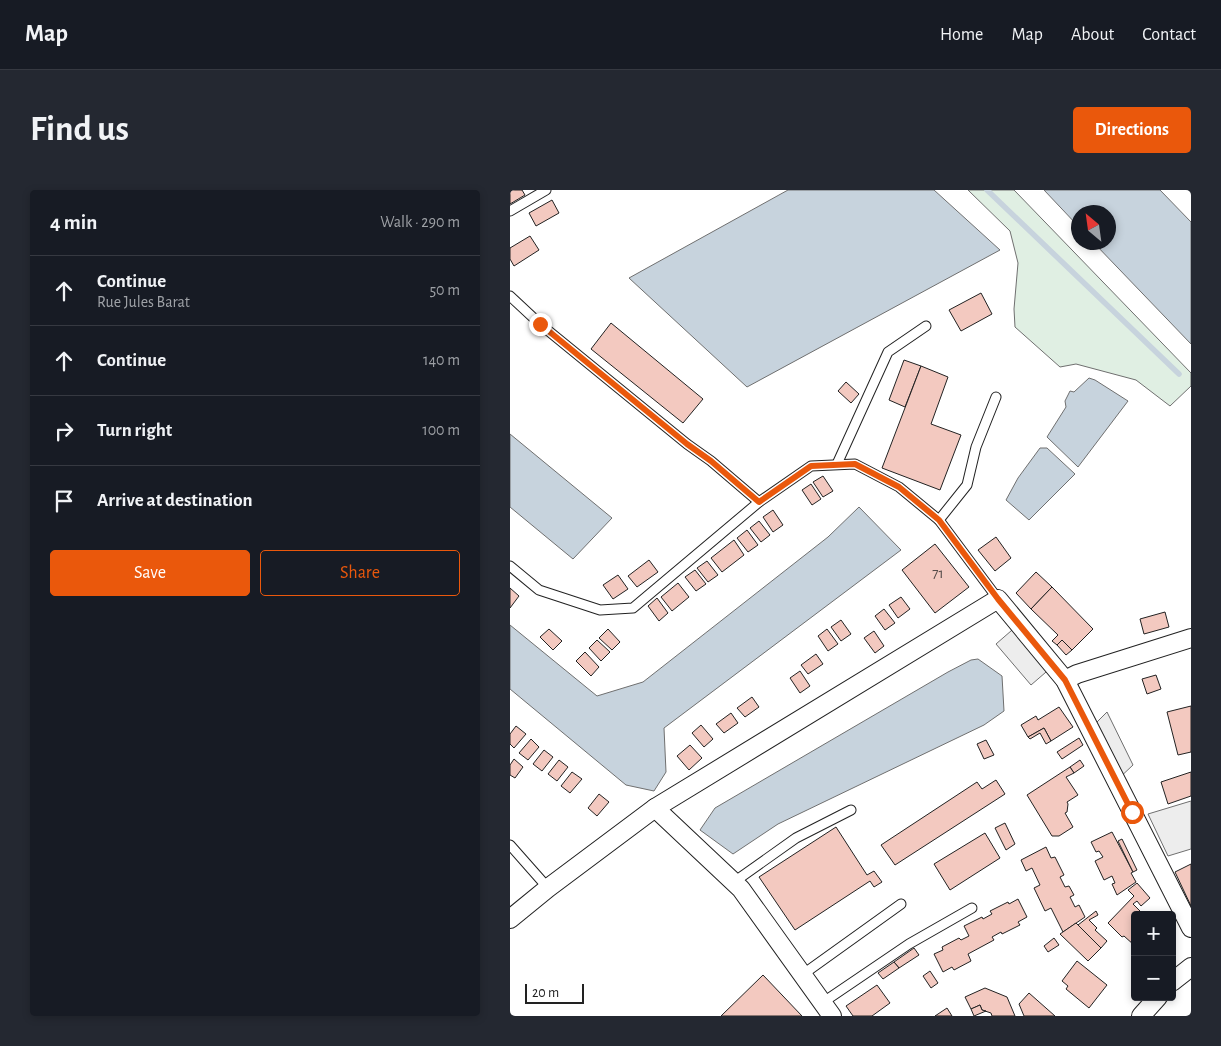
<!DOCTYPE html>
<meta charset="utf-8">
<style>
:root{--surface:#171b24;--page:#242831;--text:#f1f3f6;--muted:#9ea1a6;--line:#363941;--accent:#ea580c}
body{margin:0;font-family:"Alegreya Sans",sans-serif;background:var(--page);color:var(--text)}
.controls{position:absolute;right:15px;bottom:15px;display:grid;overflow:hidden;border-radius:5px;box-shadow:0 2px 8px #0003}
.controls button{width:45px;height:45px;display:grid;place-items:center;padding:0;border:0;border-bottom:1px solid var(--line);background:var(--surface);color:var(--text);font:25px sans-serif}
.compass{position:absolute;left:561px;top:15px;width:45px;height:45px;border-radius:50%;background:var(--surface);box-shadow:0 2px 8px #0003;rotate:331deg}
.scale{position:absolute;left:15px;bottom:12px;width:59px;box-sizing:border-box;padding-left:5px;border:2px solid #222;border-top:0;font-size:14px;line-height:18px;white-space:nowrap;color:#222;-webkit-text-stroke:4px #fff;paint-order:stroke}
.stop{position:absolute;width:15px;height:15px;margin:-11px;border:4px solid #ea580c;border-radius:50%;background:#fff}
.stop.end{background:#ea580c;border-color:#fff;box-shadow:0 1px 5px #0008}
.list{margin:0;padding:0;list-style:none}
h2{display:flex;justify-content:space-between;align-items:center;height:65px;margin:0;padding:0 20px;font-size:21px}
h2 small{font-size:16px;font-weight:400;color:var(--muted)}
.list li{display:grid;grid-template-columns:32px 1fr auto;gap:15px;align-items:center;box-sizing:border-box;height:70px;padding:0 20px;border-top:1px solid var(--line)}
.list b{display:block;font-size:19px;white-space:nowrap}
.list p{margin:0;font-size:16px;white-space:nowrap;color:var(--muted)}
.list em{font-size:16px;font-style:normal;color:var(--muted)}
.actions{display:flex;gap:10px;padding:15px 20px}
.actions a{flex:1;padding:11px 0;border:1px solid var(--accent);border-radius:5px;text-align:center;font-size:18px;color:var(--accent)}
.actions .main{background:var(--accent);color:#fff}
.icon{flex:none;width:28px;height:28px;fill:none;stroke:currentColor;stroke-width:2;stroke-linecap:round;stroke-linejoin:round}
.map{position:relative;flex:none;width:681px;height:826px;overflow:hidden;border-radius:5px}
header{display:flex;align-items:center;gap:30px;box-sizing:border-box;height:70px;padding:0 25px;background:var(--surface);border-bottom:1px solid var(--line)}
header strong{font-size:24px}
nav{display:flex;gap:28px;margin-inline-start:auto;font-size:18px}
.intro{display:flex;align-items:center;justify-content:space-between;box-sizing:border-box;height:120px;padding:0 30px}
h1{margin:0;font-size:35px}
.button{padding:12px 22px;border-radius:5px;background:var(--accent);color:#fff;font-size:18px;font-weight:700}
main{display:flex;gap:30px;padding:0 30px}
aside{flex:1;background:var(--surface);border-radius:5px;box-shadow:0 2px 8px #0003}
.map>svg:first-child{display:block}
</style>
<header>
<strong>Map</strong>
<nav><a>Home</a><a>Map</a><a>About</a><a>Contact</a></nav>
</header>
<div class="intro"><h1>Find us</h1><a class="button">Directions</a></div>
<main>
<aside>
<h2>4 min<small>Walk · 290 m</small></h2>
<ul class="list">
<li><svg class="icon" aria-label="ahead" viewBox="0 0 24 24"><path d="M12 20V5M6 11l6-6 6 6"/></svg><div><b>Continue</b><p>Rue Jules Barat</p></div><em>50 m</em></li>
<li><svg class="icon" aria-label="ahead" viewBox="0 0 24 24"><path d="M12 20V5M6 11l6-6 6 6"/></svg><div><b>Continue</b></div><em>140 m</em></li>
<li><svg class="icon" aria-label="right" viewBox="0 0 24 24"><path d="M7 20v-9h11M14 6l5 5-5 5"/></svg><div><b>Turn right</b></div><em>100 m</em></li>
<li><svg class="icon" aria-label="arrive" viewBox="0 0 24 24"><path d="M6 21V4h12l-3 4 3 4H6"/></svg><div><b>Arrive at destination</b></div></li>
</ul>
<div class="actions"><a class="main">Save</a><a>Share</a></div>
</aside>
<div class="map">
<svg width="681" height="826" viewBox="0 0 681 826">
<rect width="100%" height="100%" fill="#fff"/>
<polygon fill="#e0efe3" stroke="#6f6f6f" points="458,0 504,0 681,183 681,196 660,216 626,190 566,174 550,177 505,137 504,119 508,73 500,41"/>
<g fill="#ededed" stroke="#6f6f6f">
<polygon points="509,434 543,476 521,495 486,454"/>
<polygon points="597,522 623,575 606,591 580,539"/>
<polygon points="681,611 681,659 658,666 638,624"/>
</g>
<g fill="#c7d3dd" stroke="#6f6f6f">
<polygon points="278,0 424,0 490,60 237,197 119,88"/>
<polygon points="534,0 650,0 681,32 681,154 584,53 598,52 598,22 568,22 568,36"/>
<polygon points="579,188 585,190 618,211 568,277 537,247 556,217 555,211 560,201 564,202"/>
<polygon points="0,244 102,328 63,369 0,317"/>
<polygon points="530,258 537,258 565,284 519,330 496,310 508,288"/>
<polygon points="349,317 391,360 154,538 156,582 144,601 116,595 0,499 0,435 87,506 133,492 318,347"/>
<polygon points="468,469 492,486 494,521 474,535 268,634 223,664 190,640 205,618 438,482 461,470"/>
</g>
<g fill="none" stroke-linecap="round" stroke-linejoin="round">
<polyline stroke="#c7d3dd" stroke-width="5.5" points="477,0 669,184"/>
</g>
<g fill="#f3c9c0" stroke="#222">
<polygon points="0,0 12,0 15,5 0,14"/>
<polygon points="42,10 49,23 26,36 19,23"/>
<polygon points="20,46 29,60 4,76 0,69 0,58"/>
<polygon points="471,103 482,124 451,141 439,120"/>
<polygon points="101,133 193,209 173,233 81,159"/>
<polygon points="394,170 411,176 395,217 379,210"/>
<polygon points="411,176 438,187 421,234 451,245 430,300 372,278"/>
<polygon points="336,192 349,204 341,213 328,201"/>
<polygon points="313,286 323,301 313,307 303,292"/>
<polygon points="301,294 311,309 302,315 292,300"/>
<polygon points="263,320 273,335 263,342 253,327"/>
<polygon points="249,331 260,345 251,352 240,338"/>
<polygon points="237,340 248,355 238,362 227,348"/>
<polygon points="486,347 501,368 485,381 468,360"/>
<polygon points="224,350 234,365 212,382 201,368"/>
<polygon points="425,354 459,397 425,423 392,380"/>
<polygon points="139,370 148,382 127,397 118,386"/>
<polygon points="197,371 208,385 198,392 187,378"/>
<polygon points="185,380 196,394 186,401 175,387"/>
<polygon points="526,382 542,397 521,419 506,403"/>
<polygon points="108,385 118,399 103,409 93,395"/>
<polygon points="168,393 179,407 162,421 151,407"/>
<polygon points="542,397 583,439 562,460 552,450 547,455 542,451 548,445 521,419"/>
<polygon points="0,398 9,406 0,418"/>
<polygon points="391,407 400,419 388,428 379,415"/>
<polygon points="147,408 158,423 149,431 138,416"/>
<polygon points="374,419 385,433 375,440 365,426"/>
<polygon points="655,422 659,437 634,444 630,429"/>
<polygon points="331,430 341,444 331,451 321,437"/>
<polygon points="39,439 52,451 43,460 30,447"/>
<polygon points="98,439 110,452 102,460 89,448"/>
<polygon points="317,439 328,454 318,461 308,446"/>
<polygon points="364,441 374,456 365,463 354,448"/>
<polygon points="87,450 100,462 91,471 79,458"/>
<polygon points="552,450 562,460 556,465 547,455"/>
<polygon points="75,462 89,477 81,486 66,471"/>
<polygon points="306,464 313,474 298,484 291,475"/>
<polygon points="290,481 300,496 290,503 280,488"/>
<polygon points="646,485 651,499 637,504 632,489"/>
<polygon points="242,507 249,517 235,527 227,518"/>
<polygon points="681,516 681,562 668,565 657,522"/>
<polygon points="549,517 563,537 541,551 534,538 518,547 511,535 526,526 528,530"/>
<polygon points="221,523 228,533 214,543 206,534"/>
<polygon points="191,535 203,549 194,557 182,543"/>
<polygon points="6,536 16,544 4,558 0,554 0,544"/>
<polygon points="534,538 541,551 536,554 530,543 520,549 518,547"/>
<polygon points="569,548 573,555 552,569 547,562"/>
<polygon points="21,549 29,557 18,570 9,563"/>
<polygon points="476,550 484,565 474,569 467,554"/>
<polygon points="180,555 192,568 179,580 167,566"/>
<polygon points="34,560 43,567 32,581 23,574"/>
<polygon points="4,569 13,577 5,588 0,585 0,575"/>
<polygon points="49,570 58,577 47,591 38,584"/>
<polygon points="570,570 574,576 564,583 560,577"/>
<polygon points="560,577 564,583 556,587 568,605 557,612 558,614 557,622 555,623 563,637 549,646 542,646 517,605"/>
<polygon points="62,582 72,589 60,603 51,596"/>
<polygon points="681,582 681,606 658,614 651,592"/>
<polygon points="486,590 495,604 385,675 371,655 467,592 472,599"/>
<polygon points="89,604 99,612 87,626 78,618"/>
<polygon points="495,633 505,654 496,660 485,638"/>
<polygon points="326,637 357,685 364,681 372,692 364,697 360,691 285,740 249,687"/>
<polygon points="602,642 623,682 621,683 626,692 607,705 602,694 605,693 602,686 594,690 585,671 593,667 589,661 586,662 581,652"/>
<polygon points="475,643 490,668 440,700 424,674"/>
<polygon points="612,649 627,680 623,682 608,651"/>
<polygon points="536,657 541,668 545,667 554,685 550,687 555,697 559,696 564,705 560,707 565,717 569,715 575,727 553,742 541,718 535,721 524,698 530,695 522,678 516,681 511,670"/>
<polygon points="681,674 681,716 665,682"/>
<polygon points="627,693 640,708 631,716 627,711 623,714 634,725 625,725 624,755 614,746 612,747 598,733 624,706 618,700"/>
<polygon points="508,709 517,727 508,732 510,735 492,744 491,742 482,747 484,750 458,764 461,771 444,780 442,777 433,782 424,764 433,760 432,757 449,748 451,750 459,746 454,736 472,727 473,729 482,724 480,721 498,712 499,714"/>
<polygon points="586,721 588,725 579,730 587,738 585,740 597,751 591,758 568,735"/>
<polygon points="566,733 591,758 578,771 550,744"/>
<polygon points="544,748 549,755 538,762 534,756"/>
<polygon points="404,758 409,765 389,778 384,772"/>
<polygon points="567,771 597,795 579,818 556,799 558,796 552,791"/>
<polygon points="384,772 389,778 373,789 368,783"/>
<polygon points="420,781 428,793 421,798 413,786"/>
<polygon points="253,785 292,826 211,826"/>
<polygon points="367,795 380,813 362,826 343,826 336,816"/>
<polygon points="475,798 497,807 505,826 482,826 481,823 472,820 470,815 461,819 455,807"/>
<polygon points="519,803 545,826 514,826 509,814"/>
<polygon points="470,815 472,820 476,821 464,826 461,819"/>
<polygon points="437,818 442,826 425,826"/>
</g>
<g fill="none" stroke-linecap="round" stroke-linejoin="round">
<defs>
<g id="lane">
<polyline points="0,21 36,0"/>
<polyline points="0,106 30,134 177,254 201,271 249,312"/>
<polyline points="327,274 378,162 416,136"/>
<polyline points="429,330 457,295 466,257 486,207"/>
<polyline points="0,376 29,400 90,420 123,418 249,312 301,276 345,274 389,297 429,330 488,409"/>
<polyline points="0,655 38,698"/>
<polyline points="224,692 286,648 341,620"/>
<polyline points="292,785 391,714"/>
<polyline points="312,813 399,754 462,718"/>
</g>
<g id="street">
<polyline points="555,490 567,484 681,448"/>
<polyline points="145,618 231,699 322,826"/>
<polyline points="0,729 38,698 145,618 488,409 555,490 681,738"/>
<polyline points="662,792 681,777"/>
<polyline points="631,826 648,807"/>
</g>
</defs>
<use href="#lane" stroke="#222" stroke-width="11"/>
<use href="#street" stroke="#222" stroke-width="20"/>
<use href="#lane" stroke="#fff" stroke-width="9"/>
<use href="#street" stroke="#fff" stroke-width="18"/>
</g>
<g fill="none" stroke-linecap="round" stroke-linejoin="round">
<polyline stroke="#ea580c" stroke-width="6" points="30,134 177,254 201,271 249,312 301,276 345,274 389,297 429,330 488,409 555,490 622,622"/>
</g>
<g text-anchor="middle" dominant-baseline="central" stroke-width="4" stroke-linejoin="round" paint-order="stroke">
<g font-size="15" fill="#564c4a">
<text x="428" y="383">71</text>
</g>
</g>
</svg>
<div class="controls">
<button>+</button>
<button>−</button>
</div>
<svg class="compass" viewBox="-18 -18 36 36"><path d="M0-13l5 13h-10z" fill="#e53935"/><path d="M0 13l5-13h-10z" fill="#9ea1a6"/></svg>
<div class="scale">20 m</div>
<div class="stop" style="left:622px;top:622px"></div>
<div class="stop end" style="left:30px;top:134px"></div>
</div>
</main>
